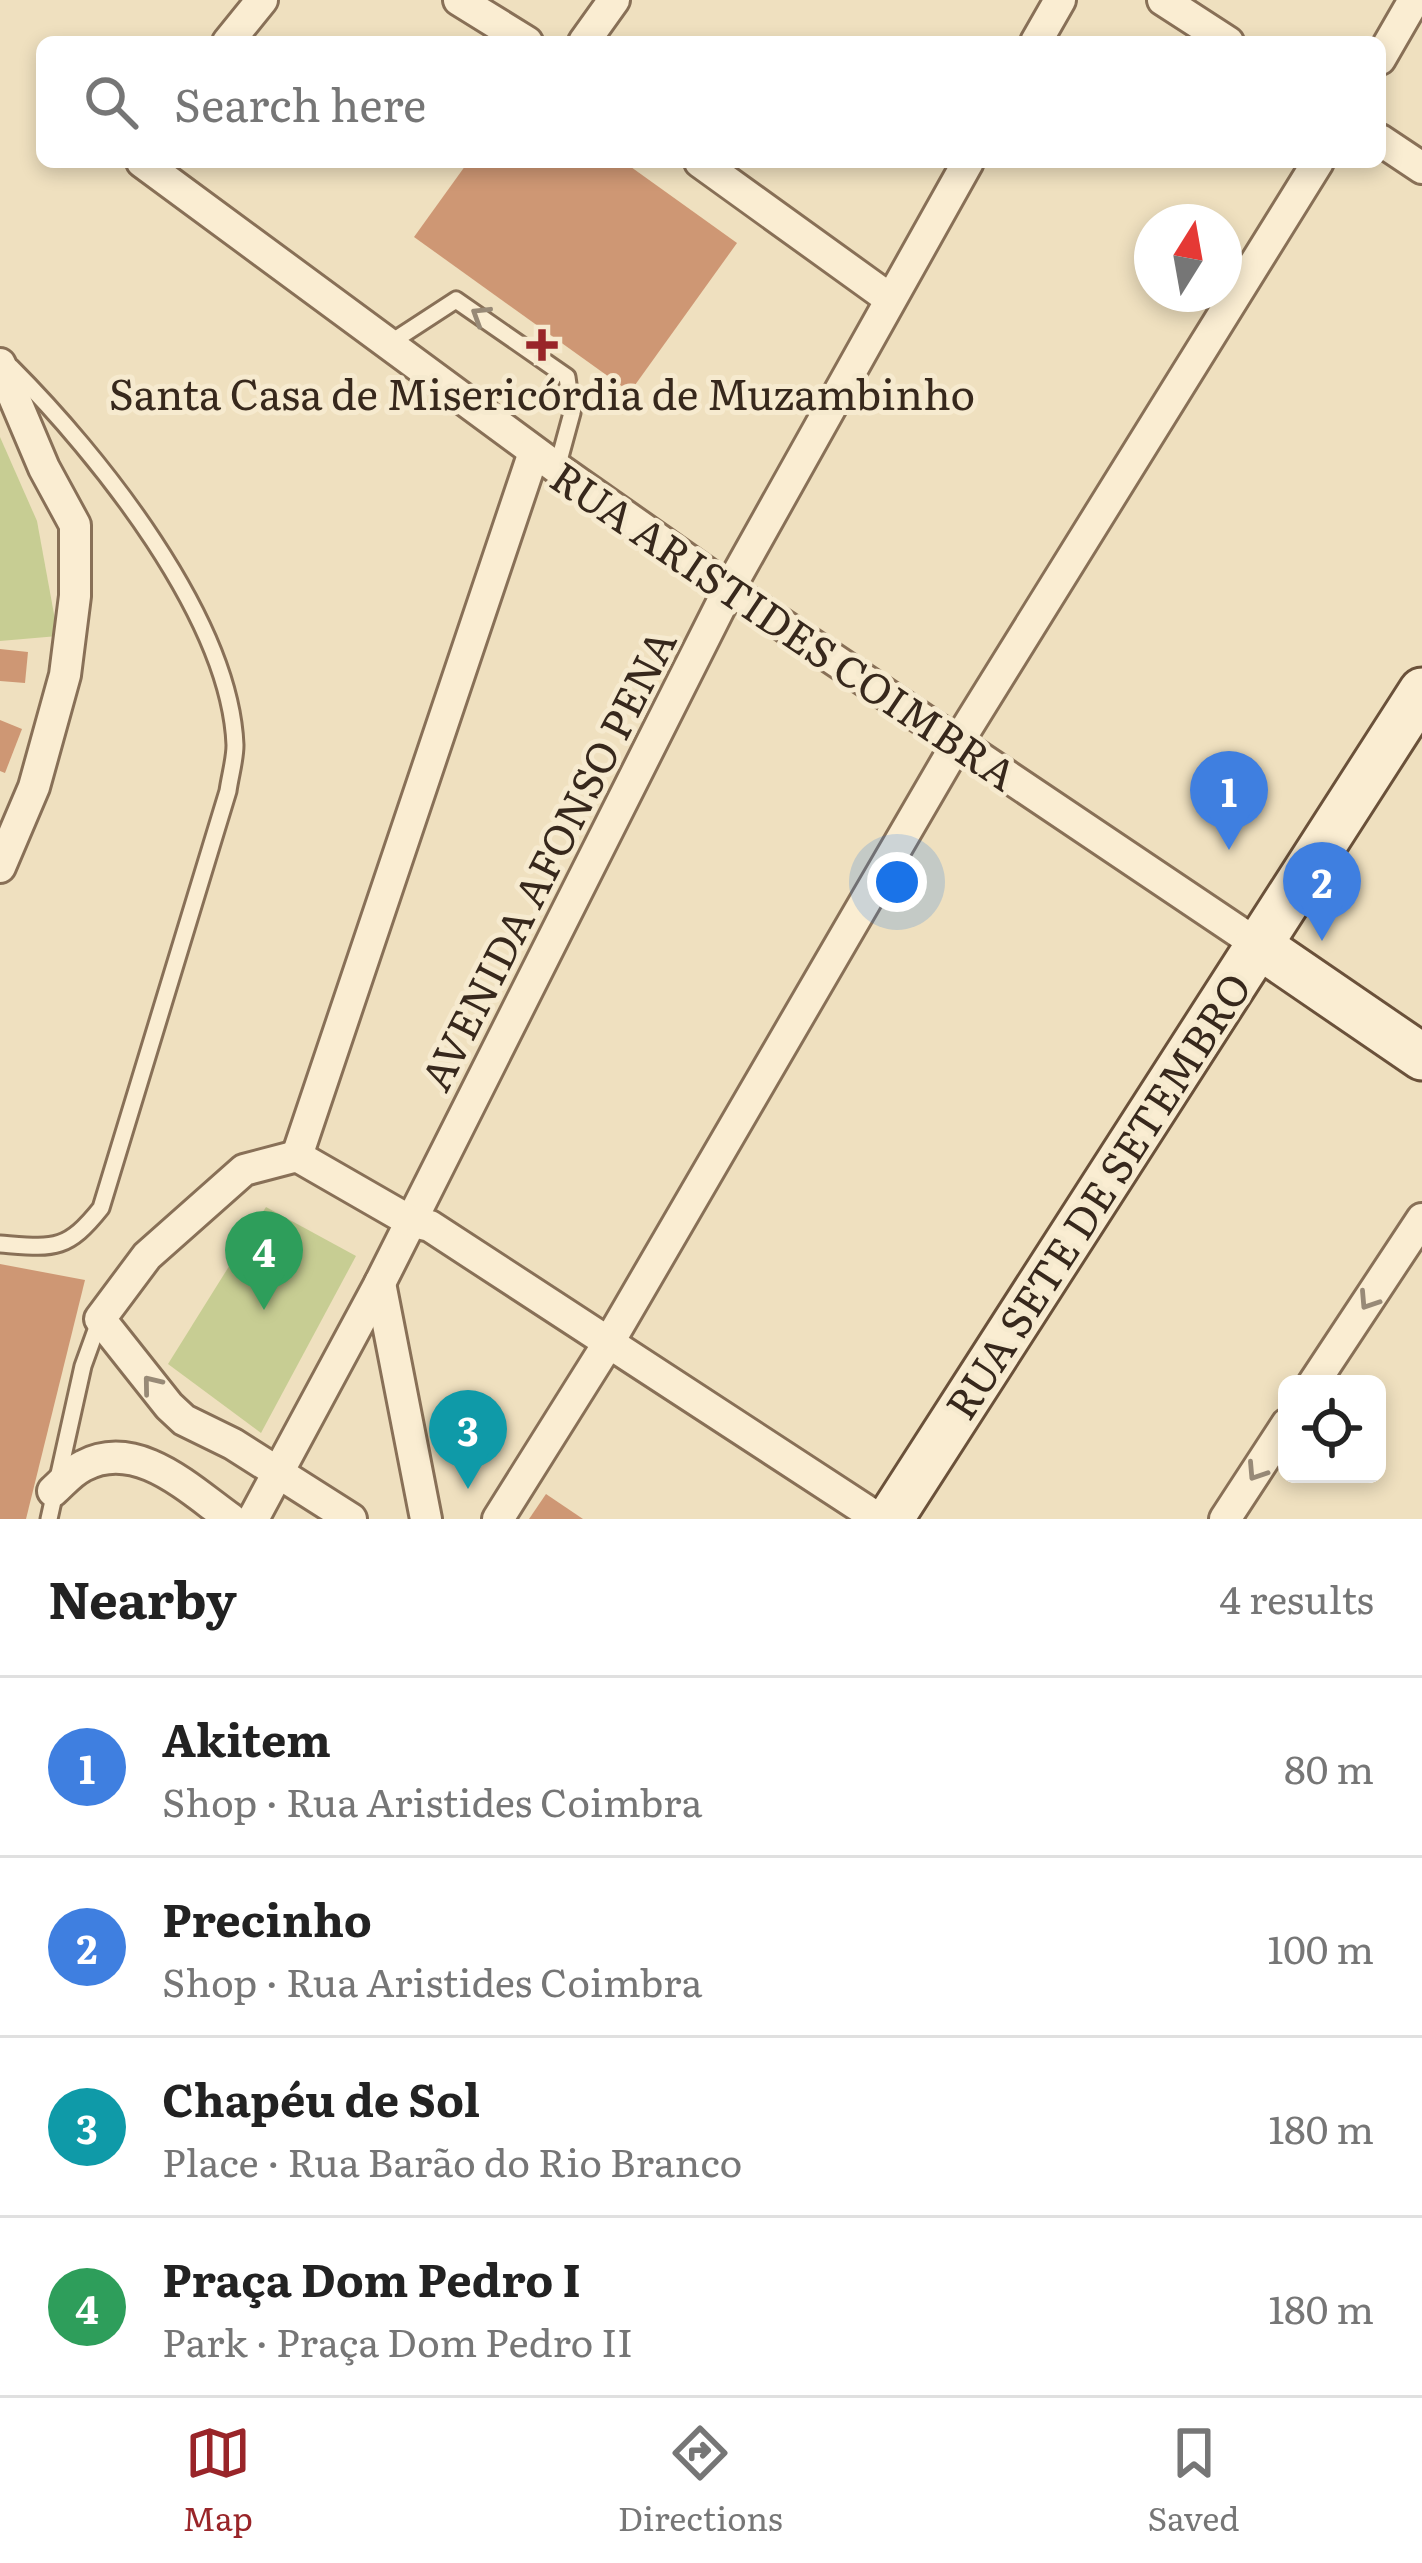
<!DOCTYPE html>
<meta charset="utf-8">
<style>
:root{--surface:#fff;--page:#f2f2f2;--text:#222;--muted:#767676;--line:#e0e0e0;--accent:#992529}
body{margin:0;font-family:Literata,serif;background:var(--page);color:var(--text)}
.controls{position:absolute;right:36px;bottom:36px;display:grid;overflow:hidden;border-radius:18px;box-shadow:0 6px 18px #0003}
.controls button{width:108px;height:108px;display:grid;place-items:center;padding:0;border:0;border-bottom:3px solid var(--line);background:var(--surface);color:var(--text);font:60px sans-serif}
.compass{position:absolute;left:1134px;top:204px;width:108px;height:108px;border-radius:50%;background:var(--surface);box-shadow:0 6px 18px #0003;rotate:11deg}
.you{position:absolute;left:897px;top:882px;width:42px;height:42px;margin:-30px;border:9px solid #fff;border-radius:50%;background:#1a73e8;box-shadow:0 0 0 18px #1a73e833}
.badge{display:grid;place-items:center;width:78px;height:78px;border-radius:50%;background:var(--accent);color:#fff;font-size:39px;font-weight:700}
.pin{position:absolute;translate:-50% -99px;filter:drop-shadow(0 3px 6px #0008)}
.pin::after{content:'';position:absolute;top:63px;width:42px;height:36px;background:inherit;clip-path:polygon(0 0,100% 0,50% 100%)}
.list{margin:0;padding:0;list-style:none}
h2{display:flex;justify-content:space-between;align-items:center;height:156px;margin:0;padding:0 48px;font-size:51px}
h2 small{font-size:39px;font-weight:400;color:var(--muted)}
.list li{display:grid;grid-template-columns:78px 1fr auto;gap:36px;align-items:center;box-sizing:border-box;height:180px;padding:0 48px;border-top:3px solid var(--line)}
.list b{display:block;font-size:45px;white-space:nowrap}
.list p{margin:0;font-size:39px;white-space:nowrap;color:var(--muted)}
.list em{font-size:39px;font-style:normal;color:var(--muted)}
.icon{flex:none;width:66px;height:66px;fill:none;stroke:currentColor;stroke-width:2;stroke-linecap:round;stroke-linejoin:round}
.map{position:relative;flex:none;width:1422px;height:1519px;overflow:hidden}
.search{position:absolute;background:var(--surface);box-shadow:0 6px 18px #0003;left:36px;right:36px;top:36px;height:132px;display:flex;align-items:center;gap:30px;box-sizing:border-box;padding:0 42px;border-radius:18px;color:var(--muted);font-size:45px}
.sheet{height:876px;background:var(--surface)}
nav{display:flex;justify-content:space-around;align-items:center;box-sizing:border-box;height:168px;border-top:3px solid var(--line);background:var(--surface);font-size:33px;color:var(--muted)}
nav a{display:grid;justify-items:center;gap:6px}
nav .on{color:var(--accent)}
.map>svg:first-child{display:block}
</style>
<div class="map">
<svg width="1422" height="1519" viewBox="0 0 1422 1519">
<rect width="100%" height="100%" fill="#efe0bf"/>
<g fill="#c7cd93">
<polygon points="0,437 37,521 58,636 0,641"/>
<polygon points="266,1207 356,1256 261,1433 168,1364"/>
</g>
<g fill="#ce9774">
<polygon points="468,162 624,162 737,243 630,392 414,237"/>
<polygon points="0,649 28,652 25,683 0,681"/>
<polygon points="0,720 22,729 5,773 0,771"/>
<polygon points="0,1264 85,1280 26,1519 0,1519"/>
<polygon points="546,1494 583,1519 529,1519"/>
</g>
<g fill="none" stroke-linecap="round" stroke-linejoin="round">
<defs>
<g id="lane">
<polyline points="390,343 456,300 567,377 572,413 557,468"/>
<path d="M0,1244C53,1248 66,1252 101,1208L228,791C230,776 235,760 235,745C230,618 98,454 11,367"/>
<polyline points="49,1519 83,1366 100,1319"/>
</g>
<g id="street">
<polyline points="459,0 527,42"/>
<polyline points="1163,0 1228,42"/>
<polyline points="228,42 262,0"/>
<polyline points="584,42 614,0"/>
<polyline points="1036,42 1060,0"/>
<polyline points="1380,59 1414,0"/>
<polyline points="1380,140 1422,168"/>
<polyline points="142,162 557,468 729,589 1257,944"/>
<polyline points="700,162 890,299"/>
<polyline points="0,364 44,468 75,525 75,596 65,675 34,787 0,867"/>
<polyline points="297,1156 534,452"/>
<polyline points="380,1283 426,1519"/>
<polyline points="1313,1384 1422,1219"/>
<path d="M53,1491C62,1483 72,1471 83,1466C137,1437 190,1490 231,1519"/>
<polyline points="253,1519 380,1283 729,589 968,162"/>
<polyline points="351,1519 233,1444 184,1420 169,1406 100,1319 147,1256 244,1170 297,1156 410,1221 430,1226 879,1519"/>
<polyline points="498,1519 609,1342 958,742 1318,162"/>
<polyline points="1225,1519 1287,1424"/>
</g>
<g id="secondary">
<polyline points="1257,944 1422,1057"/>
<polyline points="890,1519 1422,691"/>
</g>
</defs>
<use href="#lane" stroke="#887057" stroke-width="21"/>
<use href="#street" stroke="#887057" stroke-width="36"/>
<use href="#secondary" stroke="#6a513a" stroke-width="51"/>
<use href="#lane" stroke="#faedd2" stroke-width="15"/>
<use href="#street" stroke="#faedd2" stroke-width="30"/>
<use href="#secondary" stroke="#faedd2" stroke-width="45"/>
</g>
<defs><path id="oneway-chevron" d="M-2-3.5L2.5 0L-2 3.5" fill="none" stroke-width="1.6" stroke-linecap="round" stroke-linejoin="round" transform="scale(3)"/></defs>
<g stroke="#988a77">
<use href="#oneway-chevron" transform="translate(480 315) rotate(-148)"/>
<use href="#oneway-chevron" transform="translate(1368 1301) rotate(123)"/>
<use href="#oneway-chevron" transform="translate(151 1384) rotate(-129)"/>
<use href="#oneway-chevron" transform="translate(1256 1472) rotate(123)"/>
</g>
<path fill="#992529" stroke="#f6eacf" stroke-width="4.5" d="M536 327h12v12h12v12h-12v12h-12v-12h-12v-12h12z"/>
<g text-anchor="middle" dominant-baseline="central" stroke-width="10" stroke-linejoin="round" paint-order="stroke">
<g font-size="42" fill="#37281c" stroke="#f6eacf">
<text x="542" y="392">Santa Casa de Misericórdia de Muzambinho</text>
</g>
<g font-size="42" fill="#37281c" stroke="#f6eacf">
<text transform="translate(785 624) rotate(34)">RUA ARISTIDES COIMBRA</text>
<text transform="translate(546 859) rotate(-63)">AVENIDA AFONSO PENA</text>
<text transform="translate(1096 1195) rotate(-57)">RUA SETE DE SETEMBRO</text>
</g>
</g>
</svg>
<div class="controls">
<button><svg class="icon" aria-label="locate" viewBox="0 0 24 24"><circle cx="12" cy="12" r="6"/><path d="M12 2v4M12 18v4M2 12h4M18 12h4"/></svg></button>
</div>
<svg class="compass" viewBox="-18 -18 36 36"><path d="M0-13l5 13h-10z" fill="#e53935"/><path d="M0 13l5-13h-10z" fill="#767676"/></svg>
<div class="you"></div>
<div class="pin badge" style="left:1229px;top:850px;background:#3f7fe0">1</div>
<div class="pin badge" style="left:1322px;top:941px;background:#3f7fe0">2</div>
<div class="pin badge" style="left:468px;top:1489px;background:#0f9aa8">3</div>
<div class="pin badge" style="left:264px;top:1310px;background:#2e9e5b">4</div>
<div class="search"><svg class="icon" aria-label="search" viewBox="0 0 24 24"><circle cx="10" cy="10" r="6"/><path d="M15 15l6 6"/></svg>Search here</div>
</div>
<section class="sheet">
<h2>Nearby<small>4 results</small></h2>
<ul class="list">
<li><span class="badge" style="background:#3f7fe0">1</span><div><b>Akitem</b><p>Shop · Rua Aristides Coimbra</p></div><em>80 m</em></li>
<li><span class="badge" style="background:#3f7fe0">2</span><div><b>Precinho</b><p>Shop · Rua Aristides Coimbra</p></div><em>100 m</em></li>
<li><span class="badge" style="background:#0f9aa8">3</span><div><b>Chapéu de Sol</b><p>Place · Rua Barão do Rio Branco</p></div><em>180 m</em></li>
<li><span class="badge" style="background:#2e9e5b">4</span><div><b>Praça Dom Pedro I</b><p>Park · Praça Dom Pedro II</p></div><em>180 m</em></li>
</ul>
</section>
<nav>
<a class="on"><svg class="icon" aria-label="map" viewBox="0 0 24 24"><path d="M3 6l6-2 6 2 6-2v14l-6 2-6-2-6 2zM9 4v14M15 6v14"/></svg>Map</a>
<a><svg class="icon" aria-label="directions" viewBox="0 0 24 24"><path d="M12 3l9 9-9 9-9-9zM9 14v-3h6M13 9l2 2-2 2"/></svg>Directions</a>
<a><svg class="icon" aria-label="saved" viewBox="0 0 24 24"><path d="M7 4h10v16l-5-4-5 4z"/></svg>Saved</a>
</nav>
